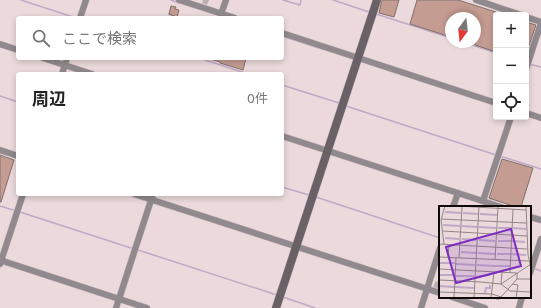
<!DOCTYPE html>
<html lang="ja">
<meta charset="utf-8">
<style>
:root{--surface:#fff;--page:#f2f2f2;--text:#222;--muted:#767676;--line:#e0e0e0}
body{margin:0;font-family:Overpass,"Noto Sans JP",sans-serif;background:var(--page);color:var(--text)}
.controls{position:absolute;right:12px;top:12px;display:grid;overflow:hidden;border-radius:4px;box-shadow:0 2px 6px #0003}
.controls button{width:36px;height:36px;display:grid;place-items:center;padding:0;border:0;border-bottom:1px solid var(--line);background:var(--surface);color:var(--text);font:20px sans-serif}
.compass{position:absolute;left:445px;top:12px;width:36px;height:36px;border-radius:50%;background:var(--surface);box-shadow:0 2px 6px #0003;rotate:195deg}
.list{margin:0;padding:0;list-style:none}
h2{display:flex;justify-content:space-between;align-items:center;height:52px;margin:0;padding:0 16px;font-size:17px}
h2 small{font-size:13px;font-weight:400;color:var(--muted)}
.icon{flex:none;width:22px;height:22px;fill:none;stroke:currentColor;stroke-width:2;stroke-linecap:round;stroke-linejoin:round}
.map{position:relative;flex:none;width:541px;height:308px;overflow:hidden}
.search{position:absolute;background:var(--surface);box-shadow:0 2px 6px #0003;left:16px;top:16px;width:268px;height:44px;display:flex;align-items:center;gap:10px;box-sizing:border-box;padding:0 14px;border-radius:4px;color:var(--muted);font-size:15px}
.panel{position:absolute;background:var(--surface);box-shadow:0 2px 6px #0003;left:16px;top:72px;width:268px;height:124px;border-radius:4px}
.map>svg:first-child{display:block}
</style>
<div class="map">
<svg width="541" height="308" viewBox="0 0 541 308">
<rect width="100%" height="100%" fill="#ebd9db"/>
<g fill="#0003">
<polygon points="203,0 209,0 207,5 202,3"/>
<polygon points="418,0 454,0 501,15 496,15 496,52 466,42 475,42 475,18 451,18 451,37 410,24"/>
<polygon points="171,7 176,16 175,17 168,15"/>
<polygon points="502,160 520,207 516,207 489,199"/>
<polygon points="436,281 440,283 439,289 433,287"/>
<polygon points="496,297 513,297 513,298 511,299 500,299 499,300 496,300"/>
</g>
<g fill="none" stroke-linecap="round" stroke-linejoin="round">
<g stroke="#c0a8c8" stroke-width="1.5">
<polyline points="21,0 76,18"/>
<polyline points="171,0 179,3"/>
<polyline points="283,0 300,5 301,0"/>
<polyline points="333,0 369,12"/>
<polyline points="376,14 451,38"/>
<polyline points="282,36 322,49"/>
<polyline points="463,42 496,53"/>
<polyline points="199,58 248,74"/>
<polyline points="529,64 541,67"/>
<polyline points="282,85 339,103"/>
<polyline points="0,96 18,102"/>
<polyline points="346,106 496,155"/>
<polyline points="500,156 541,169"/>
<polyline points="282,187 309,195"/>
<polyline points="316,197 440,238"/>
<polyline points="0,206 13,210"/>
<polyline points="20,212 131,248"/>
<polyline points="138,250 277,295"/>
<polyline points="533,268 541,271"/>
<polyline points="123,296 132,267"/>
<polyline points="283,297 315,308"/>
</g>
</g>
<g fill="#c59c92" stroke="#80706c">
<polygon points="382,0 399,0 394,17 379,13"/>
<polygon points="417,0 458,0 496,12 496,52 475,45 475,18 451,18 451,37 410,24"/>
<polygon points="171,6 176,7 175,9 179,10 177,17 169,14"/>
<polygon points="526,22 536,25 526,54"/>
<polygon points="210,58 246,58 243,70 220,63 220,62 210,59"/>
<polygon points="0,155 14,160 1,202 0,202"/>
<polygon points="502,159 533,168 521,207 516,207 489,198"/>
</g>
<g fill="none" stroke-linecap="round" stroke-linejoin="round">
<defs>
<g id="street">
<polyline points="179,0 235,18"/>
<polyline points="476,0 521,15"/>
<polyline points="221,14 226,0"/>
<polyline points="526,17 541,22"/>
<polyline points="80,18 86,0"/>
<polyline points="282,33 496,103"/>
<polyline points="0,44 18,50"/>
<polyline points="43,58 92,74"/>
<polyline points="526,69 541,23"/>
<polyline points="62,74 67,58"/>
<polyline points="526,113 541,118"/>
<polyline points="282,136 501,207"/>
<polyline points="0,150 18,156"/>
<polyline points="134,194 440,293"/>
<polyline points="483,201 511,117"/>
<polyline points="453,207 458,193"/>
<polyline points="530,217 541,220"/>
<polyline points="0,260 147,308"/>
<polyline points="0,264 23,194"/>
<polyline points="530,273 541,239"/>
<polyline points="452,297 485,308"/>
<polyline points="116,308 153,194"/>
<polyline points="421,308 440,248"/>
<polyline points="519,308 522,297"/>
</g>
<polyline id="secondary" points="276,308 377,0"/>
</defs>
<use href="#street" stroke="#c8b8ba" stroke-width="7"/>
<use href="#secondary" stroke="#c8b8ba" stroke-width="9"/>
<use href="#street" stroke="#90898d" stroke-width="6"/>
<use href="#secondary" stroke="#6a6166" stroke-width="8"/>
</g>
<g transform="translate(439 206)">
<rect width="92" height="92" fill="#ebd9db"/>
<path fill="none" stroke="#c0a8c8" stroke-width="2" d="M6,6L22,7M24,7L39,8M41,8L58,9M4,19L21,20M23,20L38,21M40,21L57,22M59,22H72M74,22L87,23M6,32L20,33M23,33L37,34M40,34L56,35M59,35H72M73,35L86,36M22,46L37,47M39,47L56,48M58,48H71M72,48L87,49M0,57H16M17,58L36,59M38,59L56,60M56,60H71M0,69H15M17,70H35M37,71L51,69M0,80L15,81M16,81L35,82M46,87L47,82H51V79"/>
<path fill="none" stroke="#938687" stroke-width="1" d="M19,0L87,4M87,0L89,49L92,62M2,13L87,17M4,25L88,30M0,38L88,43M5,38L2,14L6,0M0,51L90,55M9,51L10,39M20,52L23,1M56,54L59,1M0,63L78,67M71,66L74,3M78,73H92M0,74L42,76L62,78L71,85L92,86M62,78L92,58M62,78L63,66M73,78L79,79L77,92M0,86L53,88L65,92M62,91L78,73V67M15,92L17,52M35,92L40,0M52,92L55,66"/>
<path fill="#7b2cbf" fill-opacity="0.15" stroke="#7b2cbf" stroke-width="2" d="M72,23L82,60L17,77L7,41Z"/>
<rect width="92" height="92" fill="none" stroke="#0f0a0a" stroke-width="2"/>
</g>
</svg>
<div class="controls">
<button>+</button>
<button>−</button>
<button><svg class="icon" aria-label="locate" viewBox="0 0 24 24"><circle cx="12" cy="12" r="6"/><path d="M12 2v4M12 18v4M2 12h4M18 12h4"/></svg></button>
</div>
<svg class="compass" viewBox="-18 -18 36 36"><path d="M0-13l5 13h-10z" fill="#e53935"/><path d="M0 13l5-13h-10z" fill="#767676"/></svg>
<div class="search"><svg class="icon" aria-label="search" viewBox="0 0 24 24"><circle cx="10" cy="10" r="6"/><path d="M15 15l6 6"/></svg>ここで検索</div>
<section class="panel">
<h2>周辺<small>0件</small></h2>
<ul class="list">
</ul>
</section>
</div>
